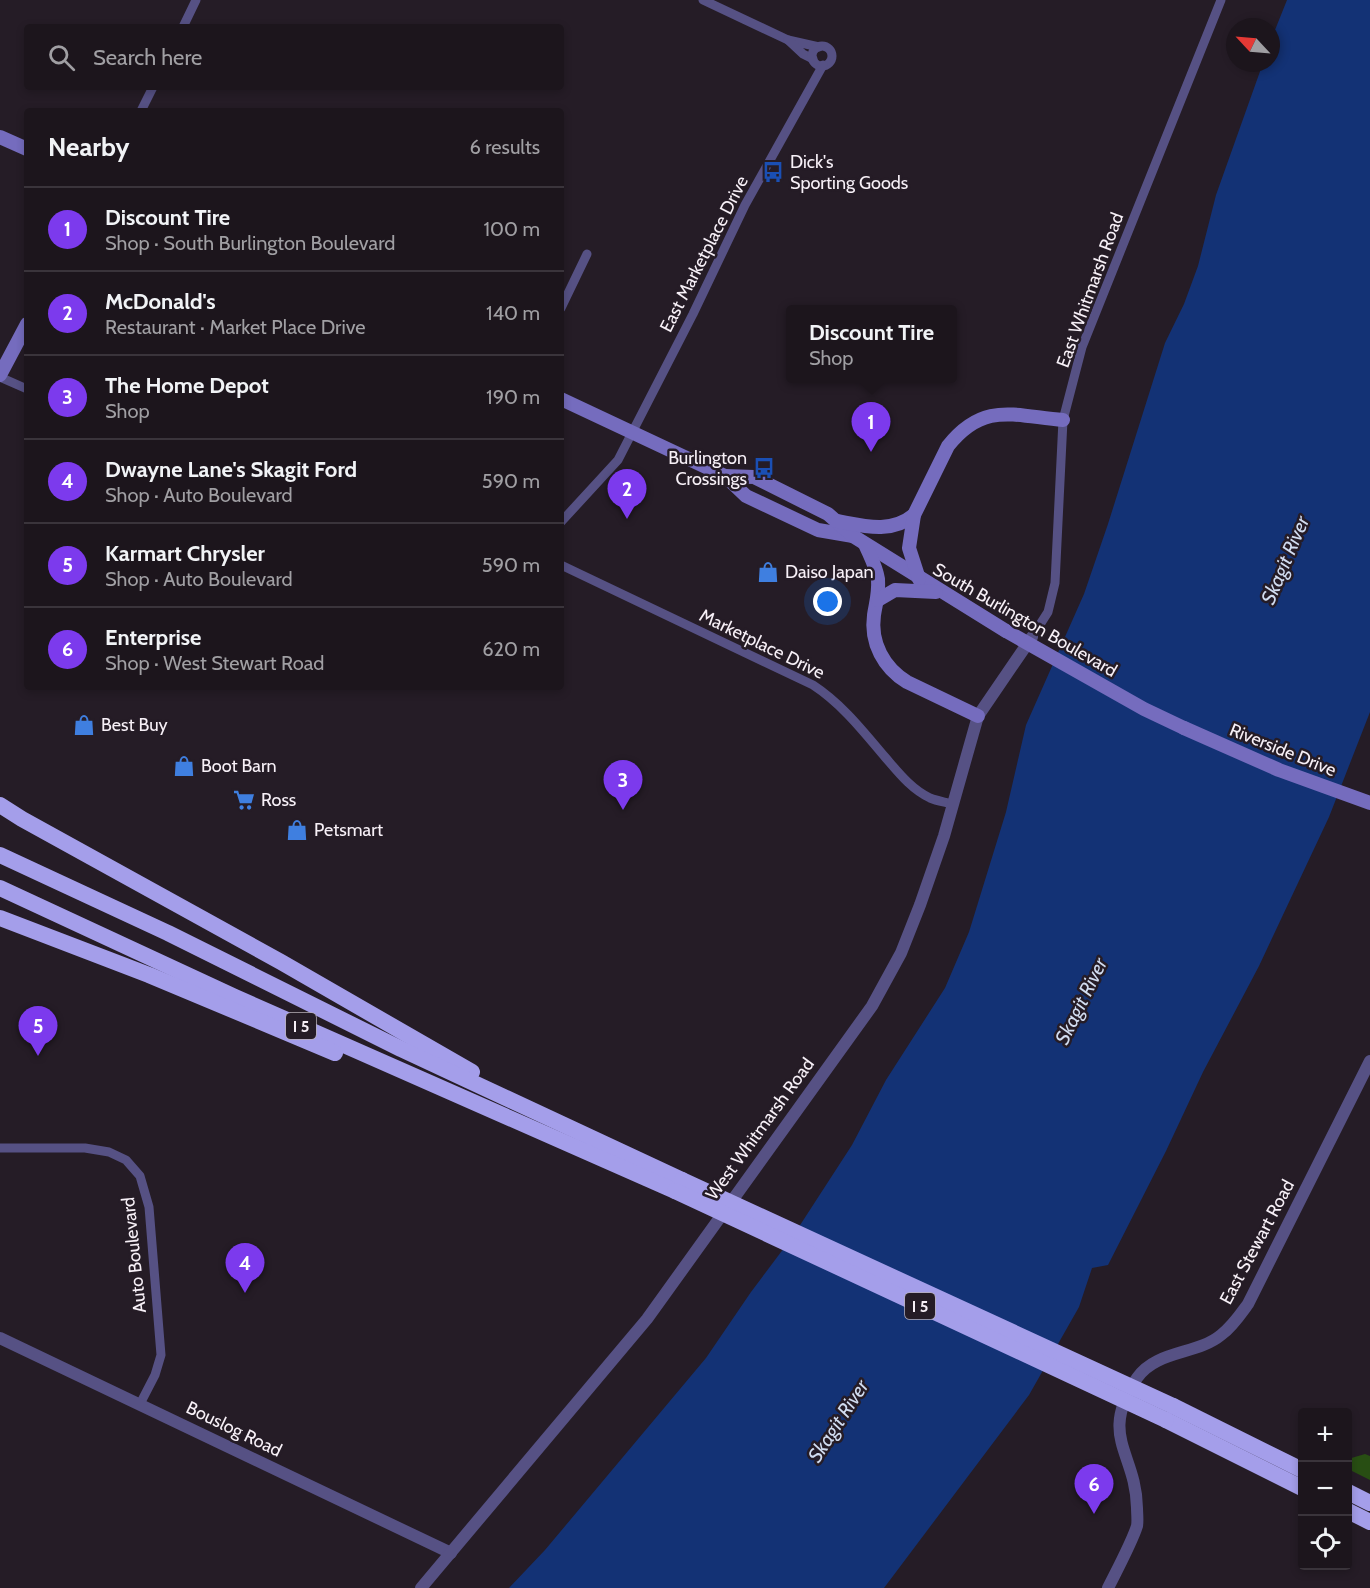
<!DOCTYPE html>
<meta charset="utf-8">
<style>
:root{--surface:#1c151c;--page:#251e25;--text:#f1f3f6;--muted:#a09fa3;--line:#3a343b;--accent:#7c3aed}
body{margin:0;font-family:Cabin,sans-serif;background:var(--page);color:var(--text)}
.controls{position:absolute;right:18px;bottom:18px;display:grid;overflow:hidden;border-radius:6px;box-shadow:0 3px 9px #0003}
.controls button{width:54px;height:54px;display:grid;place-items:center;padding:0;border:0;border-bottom:2px solid var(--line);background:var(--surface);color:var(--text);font:30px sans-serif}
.compass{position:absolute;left:1226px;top:18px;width:54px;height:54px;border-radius:50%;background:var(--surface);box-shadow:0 3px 9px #0003;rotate:296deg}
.you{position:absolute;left:828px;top:602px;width:21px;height:21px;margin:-15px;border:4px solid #fff;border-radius:50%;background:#1a73e8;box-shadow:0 0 0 9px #1a73e833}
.badge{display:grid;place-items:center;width:39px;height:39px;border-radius:50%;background:var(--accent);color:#fff;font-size:20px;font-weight:700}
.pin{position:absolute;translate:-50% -50px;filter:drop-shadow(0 2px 3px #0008)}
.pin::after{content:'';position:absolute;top:32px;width:21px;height:18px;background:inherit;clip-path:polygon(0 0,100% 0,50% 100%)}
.popup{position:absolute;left:786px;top:305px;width:171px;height:78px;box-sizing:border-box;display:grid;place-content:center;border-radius:6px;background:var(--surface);filter:drop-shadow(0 2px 4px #0005);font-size:20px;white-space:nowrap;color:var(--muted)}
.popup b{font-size:22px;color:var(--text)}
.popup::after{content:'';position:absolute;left:50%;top:100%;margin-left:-12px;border:12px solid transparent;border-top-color:var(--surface)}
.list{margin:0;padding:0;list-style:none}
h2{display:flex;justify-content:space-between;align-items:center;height:78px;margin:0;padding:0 24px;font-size:26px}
h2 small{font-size:20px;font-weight:400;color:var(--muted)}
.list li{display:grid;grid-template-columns:39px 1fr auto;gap:18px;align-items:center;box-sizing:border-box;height:84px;padding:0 24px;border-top:2px solid var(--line)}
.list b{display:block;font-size:22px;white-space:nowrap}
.list p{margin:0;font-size:20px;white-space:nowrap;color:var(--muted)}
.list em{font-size:20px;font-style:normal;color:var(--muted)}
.icon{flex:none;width:33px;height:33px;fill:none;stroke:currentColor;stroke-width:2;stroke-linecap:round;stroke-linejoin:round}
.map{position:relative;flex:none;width:1370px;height:1588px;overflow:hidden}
.search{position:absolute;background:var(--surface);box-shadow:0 3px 9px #0003;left:24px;top:24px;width:540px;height:66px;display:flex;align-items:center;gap:15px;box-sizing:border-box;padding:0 21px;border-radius:6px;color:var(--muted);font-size:22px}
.panel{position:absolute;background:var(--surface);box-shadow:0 3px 9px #0003;left:24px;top:108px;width:540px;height:582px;border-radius:6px}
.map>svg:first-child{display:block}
</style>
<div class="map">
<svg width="1370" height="1588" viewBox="0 0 1370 1588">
<rect width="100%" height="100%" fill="#251c26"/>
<polygon fill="#284e13" points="1365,1454 1370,1456 1370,1480 1348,1469 1348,1459"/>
<polygon fill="#133275" points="1287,0 1370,0 1370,712 1329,817 1259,966 1203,1072 1166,1151 1108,1265 1092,1268 1079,1307 1029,1395 884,1588 509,1588 545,1550 706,1358 751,1292 793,1236 852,1145 886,1080 945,988 969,932 1006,812 1026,725 1084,594 1108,524 1165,343 1184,304 1198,266 1216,195 1263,63 1271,63 1271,40"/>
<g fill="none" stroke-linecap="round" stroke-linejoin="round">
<g stroke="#565184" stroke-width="9">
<polyline points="703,0 788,40 819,47"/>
<polyline points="183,27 196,0"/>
<polyline points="788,40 803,54 813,59"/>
<circle cx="822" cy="56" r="10"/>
<polyline points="141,111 153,87"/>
<polyline points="561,308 587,254"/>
<polyline points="0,377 27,389"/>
<polyline points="561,522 618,460 693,314 745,205 823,65"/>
<path d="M561,565L813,685C842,704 863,731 885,757C898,772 911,789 930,798C937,801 945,802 952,804"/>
<polyline points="1032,637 1048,612 1055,583 1063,420 1082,347 1221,0"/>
<polyline points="0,1148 85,1148 109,1152 126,1160 140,1176 149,1207 161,1355 155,1375 140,1404"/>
</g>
<g stroke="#565184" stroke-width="12">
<polyline points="0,1338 451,1553"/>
<polyline points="421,1588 647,1319 872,1006 901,953 920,905 944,836 978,716 1032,637"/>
<path d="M1108,1588C1116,1572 1132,1542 1137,1526C1138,1521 1137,1513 1137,1508C1136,1452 1098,1437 1137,1378C1156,1350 1197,1355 1221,1335C1232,1327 1240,1315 1248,1304L1370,1061"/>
</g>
<g stroke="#756cbe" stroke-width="14">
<polyline points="0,137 27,149"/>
<polyline points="0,375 27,324"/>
<polyline points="561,399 725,476 746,496 818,530 853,536"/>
<polyline points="725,476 754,477 828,514 853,536 1006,631"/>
<path d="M837,521C864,526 891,534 914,515"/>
<path d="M865,544C870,556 876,566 878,579C879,594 876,602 874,615C870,643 884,668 907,682L978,716"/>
<path d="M919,579L909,548L914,515L948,446C984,401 1014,416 1063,420"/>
<polyline points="878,600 895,590 936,592"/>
<polyline points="1184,728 1279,770 1370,803"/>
</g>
<g stroke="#a49eea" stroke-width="16">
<polyline points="0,805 22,819 281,962 472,1072"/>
<polyline points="0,855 168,933 401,1049 682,1180"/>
<polyline points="0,888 235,997 675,1191"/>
<polyline points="0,918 149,975 335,1053"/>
<polyline points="1173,1406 1302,1470"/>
<polyline points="1166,1420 1302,1488"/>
<polyline points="1348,1492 1370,1503"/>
<polyline points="1348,1511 1370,1522"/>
</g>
<polyline stroke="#756cbe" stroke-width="14" points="1006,631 1144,709 1184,728"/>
<g stroke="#a49eea" stroke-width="16">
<polyline points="682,1180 1173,1406"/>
<polyline points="675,1191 1166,1420"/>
</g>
</g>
<defs>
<symbol id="bus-bare" viewBox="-9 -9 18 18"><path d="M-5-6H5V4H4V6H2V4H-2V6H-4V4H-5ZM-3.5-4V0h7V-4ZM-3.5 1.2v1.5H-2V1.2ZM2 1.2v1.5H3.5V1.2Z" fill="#1a4fb4" stroke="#251c26" stroke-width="2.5" paint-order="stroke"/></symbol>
<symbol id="shop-bare" viewBox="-9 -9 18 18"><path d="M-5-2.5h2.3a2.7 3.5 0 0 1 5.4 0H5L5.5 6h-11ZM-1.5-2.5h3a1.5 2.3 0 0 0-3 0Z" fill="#3f7fe0" stroke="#251c26" stroke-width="2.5" paint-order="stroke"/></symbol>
<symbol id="supermarket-bare" viewBox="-9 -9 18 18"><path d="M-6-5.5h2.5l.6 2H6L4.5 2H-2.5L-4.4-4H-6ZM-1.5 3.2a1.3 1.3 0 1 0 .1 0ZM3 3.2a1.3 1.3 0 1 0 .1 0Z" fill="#3f7fe0" stroke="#251c26" stroke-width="2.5" paint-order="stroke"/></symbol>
</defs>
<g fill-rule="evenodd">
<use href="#bus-bare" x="758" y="157" width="30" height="30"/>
<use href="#bus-bare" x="749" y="453" width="30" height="30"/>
<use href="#shop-bare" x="753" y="557" width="30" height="30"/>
<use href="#shop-bare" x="69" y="710" width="30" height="30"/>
<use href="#shop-bare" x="169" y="751" width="30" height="30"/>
<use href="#supermarket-bare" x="229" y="785" width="30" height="30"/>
<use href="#shop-bare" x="282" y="815" width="30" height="30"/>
</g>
<g text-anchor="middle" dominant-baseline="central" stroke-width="5" stroke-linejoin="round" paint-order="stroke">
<g fill="#251c26" stroke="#b8b0b8" stroke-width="1.5">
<rect x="286" y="1013" width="30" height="26" rx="4.5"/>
<rect x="905" y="1293" width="30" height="26" rx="4.5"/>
</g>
<g font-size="16" font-weight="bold" fill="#f7f0f7">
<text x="301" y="1026">I 5</text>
<text x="920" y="1306">I 5</text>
</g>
<g font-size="18" fill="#f7f0f7" stroke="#251c26" text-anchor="start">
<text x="790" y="162">Dick's<tspan x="790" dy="21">Sporting Goods</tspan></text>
<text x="747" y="458" text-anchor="end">Burlington<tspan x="747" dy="21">Crossings</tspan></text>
<text x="785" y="572">Daiso Japan</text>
<text x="101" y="725">Best Buy</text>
<text x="201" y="766">Boot Barn</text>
<text x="261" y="800">Ross</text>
<text x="314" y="830">Petsmart</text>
</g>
<g font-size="18" fill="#f7f0f7" stroke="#251c26">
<text transform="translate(704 254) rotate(-63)">East Marketplace Drive</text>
<text transform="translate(1090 290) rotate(-70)">East Whitmarsh Road</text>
<text transform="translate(1025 620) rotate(30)">South Burlington Boulevard</text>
<text transform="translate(762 644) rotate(26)">Marketplace Drive</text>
<text transform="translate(1283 750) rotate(22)">Riverside Drive</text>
<text transform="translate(760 1129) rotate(-54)">West Whitmarsh Road</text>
<text transform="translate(1257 1242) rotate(-62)">East Stewart Road</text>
<text transform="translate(134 1255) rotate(-96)">Auto Boulevard</text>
<text transform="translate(234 1429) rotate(26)">Bouslog Road</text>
</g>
<g font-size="20" font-style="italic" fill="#d1dcf0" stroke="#251c26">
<text transform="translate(1285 560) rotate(-67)">Skagit River</text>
<text transform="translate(1081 1001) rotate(-64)">Skagit River</text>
<text transform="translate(838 1421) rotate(-57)">Skagit River</text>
</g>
</g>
</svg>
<div class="controls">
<button>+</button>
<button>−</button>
<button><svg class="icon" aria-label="locate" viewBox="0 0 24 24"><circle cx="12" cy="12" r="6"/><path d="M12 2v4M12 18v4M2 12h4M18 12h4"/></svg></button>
</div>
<svg class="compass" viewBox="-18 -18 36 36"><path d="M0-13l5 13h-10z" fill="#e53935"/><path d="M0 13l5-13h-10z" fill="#a09fa3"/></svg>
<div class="you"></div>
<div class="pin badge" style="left:871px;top:452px">1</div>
<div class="popup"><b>Discount Tire</b>Shop</div>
<div class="pin badge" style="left:627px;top:519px">2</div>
<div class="pin badge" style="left:623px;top:810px">3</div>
<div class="pin badge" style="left:245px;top:1293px">4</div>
<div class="pin badge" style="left:38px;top:1056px">5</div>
<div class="pin badge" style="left:1094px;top:1514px">6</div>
<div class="search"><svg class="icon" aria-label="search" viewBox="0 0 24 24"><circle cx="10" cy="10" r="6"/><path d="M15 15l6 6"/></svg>Search here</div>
<section class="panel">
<h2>Nearby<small>6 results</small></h2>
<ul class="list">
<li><span class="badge">1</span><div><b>Discount Tire</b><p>Shop · South Burlington Boulevard</p></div><em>100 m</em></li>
<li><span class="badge">2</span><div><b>McDonald's</b><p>Restaurant · Market Place Drive</p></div><em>140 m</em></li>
<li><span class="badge">3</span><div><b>The Home Depot</b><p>Shop</p></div><em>190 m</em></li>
<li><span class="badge">4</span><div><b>Dwayne Lane's Skagit Ford</b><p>Shop · Auto Boulevard</p></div><em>590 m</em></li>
<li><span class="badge">5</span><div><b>Karmart Chrysler</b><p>Shop · Auto Boulevard</p></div><em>590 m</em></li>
<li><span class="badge">6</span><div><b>Enterprise</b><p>Shop · West Stewart Road</p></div><em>620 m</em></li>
</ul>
</section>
</div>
